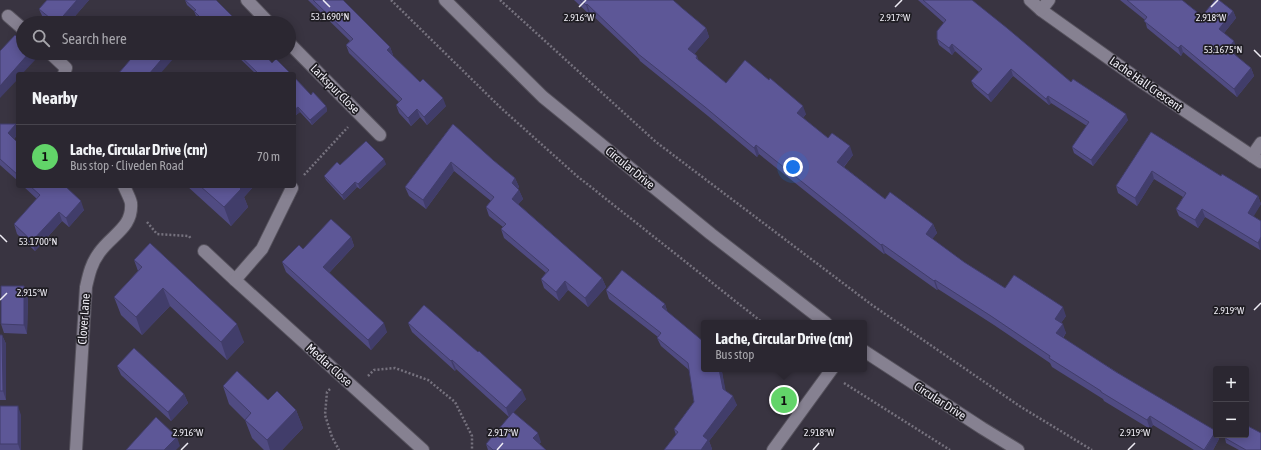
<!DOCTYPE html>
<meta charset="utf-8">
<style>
:root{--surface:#2b2731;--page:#37333d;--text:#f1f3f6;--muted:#a6a5ab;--line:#47444d;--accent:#62d469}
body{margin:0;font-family:"Asap Condensed",sans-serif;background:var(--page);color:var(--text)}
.controls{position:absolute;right:12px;bottom:12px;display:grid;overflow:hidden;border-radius:4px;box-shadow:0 2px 10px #0003}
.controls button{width:36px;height:36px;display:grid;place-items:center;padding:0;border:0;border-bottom:1px solid var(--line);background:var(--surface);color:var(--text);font:20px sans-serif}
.you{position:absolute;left:793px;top:167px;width:14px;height:14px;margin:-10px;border:3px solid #fff;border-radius:50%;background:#1a73e8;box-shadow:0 0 0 6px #1a73e833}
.badge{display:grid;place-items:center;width:26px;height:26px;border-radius:50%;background:var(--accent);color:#111;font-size:13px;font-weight:700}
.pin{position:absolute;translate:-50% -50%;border:2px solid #fff;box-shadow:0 1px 4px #0006}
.popup{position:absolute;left:701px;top:320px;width:166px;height:52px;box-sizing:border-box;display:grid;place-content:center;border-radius:4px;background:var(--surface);filter:drop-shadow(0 1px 3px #0005);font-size:13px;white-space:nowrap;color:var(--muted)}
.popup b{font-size:15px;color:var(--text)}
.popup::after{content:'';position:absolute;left:50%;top:100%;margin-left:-8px;border:8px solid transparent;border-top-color:var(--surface)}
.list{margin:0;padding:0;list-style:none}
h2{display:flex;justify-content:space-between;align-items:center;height:52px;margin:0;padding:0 16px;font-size:17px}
h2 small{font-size:13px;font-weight:400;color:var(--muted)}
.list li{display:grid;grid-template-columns:26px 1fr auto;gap:12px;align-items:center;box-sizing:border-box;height:64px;padding:0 16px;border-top:1px solid var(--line)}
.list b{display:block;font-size:15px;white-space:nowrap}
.list p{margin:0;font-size:13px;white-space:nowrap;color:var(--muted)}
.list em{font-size:13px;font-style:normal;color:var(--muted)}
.icon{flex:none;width:22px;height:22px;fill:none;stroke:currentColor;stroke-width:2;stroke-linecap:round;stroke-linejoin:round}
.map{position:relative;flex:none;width:1261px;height:450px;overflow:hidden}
.search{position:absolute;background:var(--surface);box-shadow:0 2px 10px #0003;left:16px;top:16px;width:280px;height:44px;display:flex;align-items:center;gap:10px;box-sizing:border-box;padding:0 14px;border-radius:22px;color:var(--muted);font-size:15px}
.panel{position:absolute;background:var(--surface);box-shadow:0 2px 10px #0003;left:16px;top:72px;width:280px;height:116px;border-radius:4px}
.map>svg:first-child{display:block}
</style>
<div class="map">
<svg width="1261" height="450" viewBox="0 0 1261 450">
<rect width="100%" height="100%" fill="#393441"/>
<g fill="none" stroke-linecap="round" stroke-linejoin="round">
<defs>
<g id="minor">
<polyline points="247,0 269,23"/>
<polyline points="1030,0 1041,10 1142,82 1261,162"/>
<polyline points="1041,10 1049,0"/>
<polyline points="8,16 23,29"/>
<polyline points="289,43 380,135"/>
<polyline points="50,53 66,68 64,74"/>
<polyline points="1252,156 1261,143"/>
<polyline points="204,251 235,280 423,450"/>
<polyline points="235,280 262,249 292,188"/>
<path d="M76,450L86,287C89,274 91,264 99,253C111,235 133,228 131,203C130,198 126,191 124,186"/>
</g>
<g id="tertiary">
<polyline points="445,0 543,97 711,234 826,323"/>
<polyline points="864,351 982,428 1018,450"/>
<polyline points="773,450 832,369"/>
</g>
</defs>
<use href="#minor" stroke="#56525d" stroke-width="14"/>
<use href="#tertiary" stroke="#56525d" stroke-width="14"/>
<g stroke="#76727e" stroke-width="2.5" stroke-dasharray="2 2" stroke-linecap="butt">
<polyline points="391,0 501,108 577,176 763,323"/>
<polyline points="500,0 656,142 872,305 1021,407 1092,450"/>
<polyline points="304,175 348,127"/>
<polyline points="147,222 157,234 189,236 191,239"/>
<polyline points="368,376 374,370 395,368 428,380 455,402 472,436 472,450"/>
<polyline points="844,383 950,450"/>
<polyline points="330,389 327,392 325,415 332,437 339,450"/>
</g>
<use href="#minor" stroke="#868191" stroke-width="12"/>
<use href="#tertiary" stroke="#868191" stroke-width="12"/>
</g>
<g fill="#504b82">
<polygon points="47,0 89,0 69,23 48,23 43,18 39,9"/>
<polygon points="185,0 237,23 203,23 196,16 194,11 187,5"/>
<polygon points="308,0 343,0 390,47 393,55 392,56 446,106 427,125 420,117 411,126 399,113 396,105 399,102 349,53 346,45 350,41"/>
<polygon points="574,0 673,0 682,8 706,28 709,37 694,54 697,56 698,60 726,83 806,114 803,118 828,138 853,155 844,167 885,199 933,224 937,233 932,239 964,262 1005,288 1066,316 1061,323 1066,333 1063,338 1216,435 1218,435 1219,439 1213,450 1194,450 1153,425 1150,429 1104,401 1103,399 1052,367 1050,363 994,325 938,289 937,290 885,253 884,254 759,154 757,157 708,116 640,61 639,59 590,13 589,14"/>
<polygon points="918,0 972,0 1071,82 1128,120 1093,166 1074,153 1072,147 1087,126 1051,103 1049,105 1013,76 991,102 974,87 971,81 979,72 955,51 952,55 939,45 937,39 944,23"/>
<polygon points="1120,0 1182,0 1202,16 1233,11 1236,18 1224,33 1237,49 1233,53 1251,68 1254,76 1237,97 1183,52 1181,56 1147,28 1145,20"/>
<polygon points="234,53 263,53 272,63 291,74 256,74"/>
<polygon points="294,77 311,95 326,106 327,111 312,125 300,112 296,115 294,113"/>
<polygon points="0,124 18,131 18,134 14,139 18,143 18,181 0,165"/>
<polygon points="453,124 493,160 515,178 519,187 518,188 523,199 518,204 602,278 606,287 588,307 568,290 559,301 544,288 541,279 546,273 504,238 501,229 503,227 489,216 486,207 491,201 454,171 426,209 409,196 405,187"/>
<polygon points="1151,132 1221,176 1258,196 1261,204 1253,216 1261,221 1261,249 1260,250 1205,217 1198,228 1179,216 1176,209 1183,197 1154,179 1137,206 1118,193 1116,186"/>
<polygon points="386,164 360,189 357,187 344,200 326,180 324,176 340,165"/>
<polygon points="23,186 65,186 84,210 69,227 62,221 35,251 17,234 14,224 37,199"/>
<polygon points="187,186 254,186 244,197 248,207 231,226"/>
<polygon points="351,237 354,246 329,273 387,332 371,350 286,272 282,262 303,249"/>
<polygon points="134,260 244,342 227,360 170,306 142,335 121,315 114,297 138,271"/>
<polygon points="606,290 665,304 667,311 704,369 724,369 722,372 725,390 737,405 709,441 712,449 711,450 664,450 676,435 674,429 694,402 689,370 661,346 657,338 658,337 609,299"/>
<polygon points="28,295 27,334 4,333 1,324"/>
<polygon points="408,323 526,399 509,417 456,369 455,371 412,332"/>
<polygon points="0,335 2,335 6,344 6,400 0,400"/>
<polygon points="117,366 184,394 188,403 171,421 121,375"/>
<polygon points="223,386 268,400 296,410 303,428 282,450 264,450 252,438 245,420 229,404"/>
<polygon points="0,406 21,415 21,450 0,450"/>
<polygon points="1225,438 1261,450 1239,450 1226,443"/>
<polygon points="541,442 539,444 546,450 488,450 486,444"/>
</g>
<g fill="#413d6a">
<polygon points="77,0 89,0 69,23 57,23"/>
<polygon points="587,4 590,13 589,14 586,5"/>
<polygon points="1233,11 1236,18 1221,37 1219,29"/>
<polygon points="235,19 237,23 232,23 232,22"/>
<polygon points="706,28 709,37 691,58 688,49"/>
<polygon points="1234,41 1237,49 1231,57 1228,49"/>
<polygon points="952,44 955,51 952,55 949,48"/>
<polygon points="1181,45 1183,52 1181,56 1178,48"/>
<polygon points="390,47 393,55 389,58 387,50"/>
<polygon points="29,53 33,53 35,60 22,74 18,74 18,79 0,98 0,86"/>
<polygon points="167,53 172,53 174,58 160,74 149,74"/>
<polygon points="1251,68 1254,76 1237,97 1234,89"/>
<polygon points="1011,69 1013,76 991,102 988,95"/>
<polygon points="1048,96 1051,103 1049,105 1046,99"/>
<polygon points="443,98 446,106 427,125 424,117"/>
<polygon points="326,106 327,111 312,125 310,120"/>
<polygon points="803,106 806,114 800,121 797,113"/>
<polygon points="298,107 300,112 296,115 294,110"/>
<polygon points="417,109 420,117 411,126 408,118"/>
<polygon points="1126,114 1128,120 1093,166 1091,160"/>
<polygon points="16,124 18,131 18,134 11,142 8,133"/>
<polygon points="756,145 759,154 757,157 754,148"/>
<polygon points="850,146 853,155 840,171 837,162"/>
<polygon points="384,159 386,164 360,189 358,184"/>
<polygon points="451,162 454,171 426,209 423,200"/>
<polygon points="1152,171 1154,179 1137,206 1135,198"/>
<polygon points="515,178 519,187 515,192 512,183"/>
<polygon points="355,182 357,187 344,200 342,195"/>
<polygon points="235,186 254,186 244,197 248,207 231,226 224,207"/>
<polygon points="519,190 523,199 515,208 512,199"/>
<polygon points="1258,196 1261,204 1251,221 1248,213"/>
<polygon points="81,201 84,210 69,227 66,218"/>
<polygon points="1202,209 1205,217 1198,228 1195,220"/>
<polygon points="59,212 62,221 35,251 32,241"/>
<polygon points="933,224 937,233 929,243 926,234"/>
<polygon points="351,237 354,246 326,276 323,267"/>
<polygon points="1261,237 1261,249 1260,250 1258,243"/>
<polygon points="882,244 885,253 884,254 881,245"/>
<polygon points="602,278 606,287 588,307 585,298"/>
<polygon points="935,280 938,289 937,290 934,281"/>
<polygon points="565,281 568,290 559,301 556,292"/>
<polygon points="24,286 28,295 27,334 24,325"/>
<polygon points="163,288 170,306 142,335 136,317"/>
<polygon points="665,304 668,313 662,307"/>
<polygon points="1063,307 1066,316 1058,327 1055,319"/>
<polygon points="384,323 387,332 371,350 368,340"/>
<polygon points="237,324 244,342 227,360 221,342"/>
<polygon points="1063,324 1066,333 1059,342 1056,333"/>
<polygon points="2,335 6,344 6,400 3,391"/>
<polygon points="452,360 456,369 455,371 451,361"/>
<polygon points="719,369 724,369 722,372 727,397 723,389"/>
<polygon points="522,390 526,399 509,417 506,408"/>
<polygon points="184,394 188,403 171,421 168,412"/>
<polygon points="733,396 737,405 709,441 712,449 711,450 701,450 703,436"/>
<polygon points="18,406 21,415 21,450 20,450 18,444"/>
<polygon points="296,410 303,428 282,450 270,450 267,440"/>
<polygon points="1150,416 1153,425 1150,429 1147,420"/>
<polygon points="1216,431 1216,435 1218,435 1219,439 1213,450 1205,450"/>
<polygon points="538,433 541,442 536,447 533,438"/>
<polygon points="177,437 180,446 176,450 164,450"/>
</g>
<g fill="#5d5797" stroke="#413d6a">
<polygon points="47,0 77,0 57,23 56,23 39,9"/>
<polygon points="185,0 216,0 235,19 232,22 232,23 206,23 194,11 196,10"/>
<polygon points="313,0 343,0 390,47 387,50 420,82 423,79 443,98 424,117 417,109 408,118 396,105 402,99 346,45 353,39"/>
<polygon points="580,0 673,0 682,8 706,28 688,49 697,56 696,58 726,83 745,60 769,80 770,78 803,106 797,113 828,138 832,133 850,146 837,162 885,199 890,192 933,224 926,234 964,262 1005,288 1014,275 1063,307 1055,319 1063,324 1056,333 1116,372 1216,431 1204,450 1150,416 1147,420 1101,392 1101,391 1049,358 1050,356 991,316 935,280 934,281 882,244 881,245 756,145 754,148 705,107 637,53 637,52 587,4 586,5"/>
<polygon points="923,0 972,0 1007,28 1071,82 1073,79 1126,114 1091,160 1072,147 1089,122 1048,96 1046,99 1011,69 988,95 971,81 982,69 952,44 949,48 937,39 937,31 946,20"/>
<polygon points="1127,0 1182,0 1202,16 1215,0 1219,0 1233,11 1219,29 1234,41 1228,49 1251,68 1234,89 1181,45 1178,48 1144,21 1147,17"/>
<polygon points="15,35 23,43 23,53 29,53 0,86 0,51"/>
<polygon points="136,53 167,53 149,74 118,74"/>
<polygon points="237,53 263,53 272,63 276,59 291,74 259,74"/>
<polygon points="294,77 311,95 313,92 326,106 310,120 298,107 294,110"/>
<polygon points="0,124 16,124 8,133 18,143 18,175 0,159"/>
<polygon points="453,124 493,160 515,178 512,183 519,190 512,199 602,278 585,298 565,281 556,292 541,279 549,270 501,229 506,224 486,207 494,197 451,162 423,200 405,187"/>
<polygon points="1151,132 1221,176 1222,174 1258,196 1248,213 1261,221 1261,237 1258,243 1202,209 1195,220 1176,209 1186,193 1152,171 1135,198 1116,186"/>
<polygon points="366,141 384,159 358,184 355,182 342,195 324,176 337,162 340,165"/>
<polygon points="30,186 65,186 81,201 66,218 59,212 32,241 14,224 40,195"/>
<polygon points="200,186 238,186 241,189 224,207"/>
<polygon points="331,219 351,237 323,267 384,323 368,340 282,262 299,245 303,249"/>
<polygon points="150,243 237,324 221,342 163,288 136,317 114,297 142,267 134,260"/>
<polygon points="622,270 665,304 662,307 704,342 704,369 719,369 723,389 733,396 703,436 708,440 701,450 664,450 678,432 674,429 694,402 688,363 657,338 661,333 606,290"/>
<polygon points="1,286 24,286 24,325 1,324"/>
<polygon points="424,305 478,352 479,351 522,390 506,408 452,360 451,361 408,323"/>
<polygon points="0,335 2,335 3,391 0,391"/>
<polygon points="134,348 184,394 168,412 117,366"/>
<polygon points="237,371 268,400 277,391 296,410 267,440 245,420 251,413 223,386"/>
<rect x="0" y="406" width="18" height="38"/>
<polygon points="513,412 538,433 533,438 546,450 493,450 486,444"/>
<polygon points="156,417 177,437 164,450 126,450"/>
<polygon points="1246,425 1261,433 1261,450 1246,450 1225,438 1226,435 1246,435"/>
</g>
<path fill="none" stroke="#efedf5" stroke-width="1.5" d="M323,0L330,7M579,7L586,0M895,7L902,0M1211,7L1218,0M1254,50L1261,57M0,235L7,242M0,300L7,293M1254,310L1261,303M181,450L188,443M497,450L503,443M813,450L819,443M1128,450L1135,443"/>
<g text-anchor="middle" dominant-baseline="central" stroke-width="3.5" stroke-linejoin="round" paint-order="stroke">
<g font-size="12" fill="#efedf5" stroke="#1f1d23">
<text transform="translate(1146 84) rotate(35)">Lache Hall Crescent</text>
<text transform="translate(335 89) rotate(45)">Larkspur Close</text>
<text transform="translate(630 168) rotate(39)">Circular Drive</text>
<text transform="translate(84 319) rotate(-86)">Clover Lane</text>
<text transform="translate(329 365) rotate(42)">Medlar Close</text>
<text transform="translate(940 401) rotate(33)">Circular Drive</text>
</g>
</g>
<g font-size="10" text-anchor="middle" fill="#efedf5" stroke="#1f1d23" stroke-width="3.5" stroke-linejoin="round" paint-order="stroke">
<text x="330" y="20">53.1690°N</text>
<text x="579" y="21">2.916°W</text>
<text x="895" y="21">2.917°W</text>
<text x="1211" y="21">2.918°W</text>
<text x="1223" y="53">53.1675°N</text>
<text x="38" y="245">53.1700°N</text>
<text x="32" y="296">2.915°W</text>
<text x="1229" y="314">2.919°W</text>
<text x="188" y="436">2.916°W</text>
<text x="503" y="436">2.917°W</text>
<text x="819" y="436">2.918°W</text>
<text x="1135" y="436">2.919°W</text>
</g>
</svg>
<div class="controls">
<button>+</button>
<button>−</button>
</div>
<div class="you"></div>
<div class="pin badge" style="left:784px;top:400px">1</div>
<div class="popup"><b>Lache, Circular Drive (cnr)</b>Bus stop</div>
<div class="search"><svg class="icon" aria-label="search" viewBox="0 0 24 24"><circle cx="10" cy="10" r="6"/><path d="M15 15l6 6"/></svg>Search here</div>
<section class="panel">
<h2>Nearby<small></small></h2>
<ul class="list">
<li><span class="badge">1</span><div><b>Lache, Circular Drive (cnr)</b><p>Bus stop · Cliveden Road</p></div><em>70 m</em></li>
</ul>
</section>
</div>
